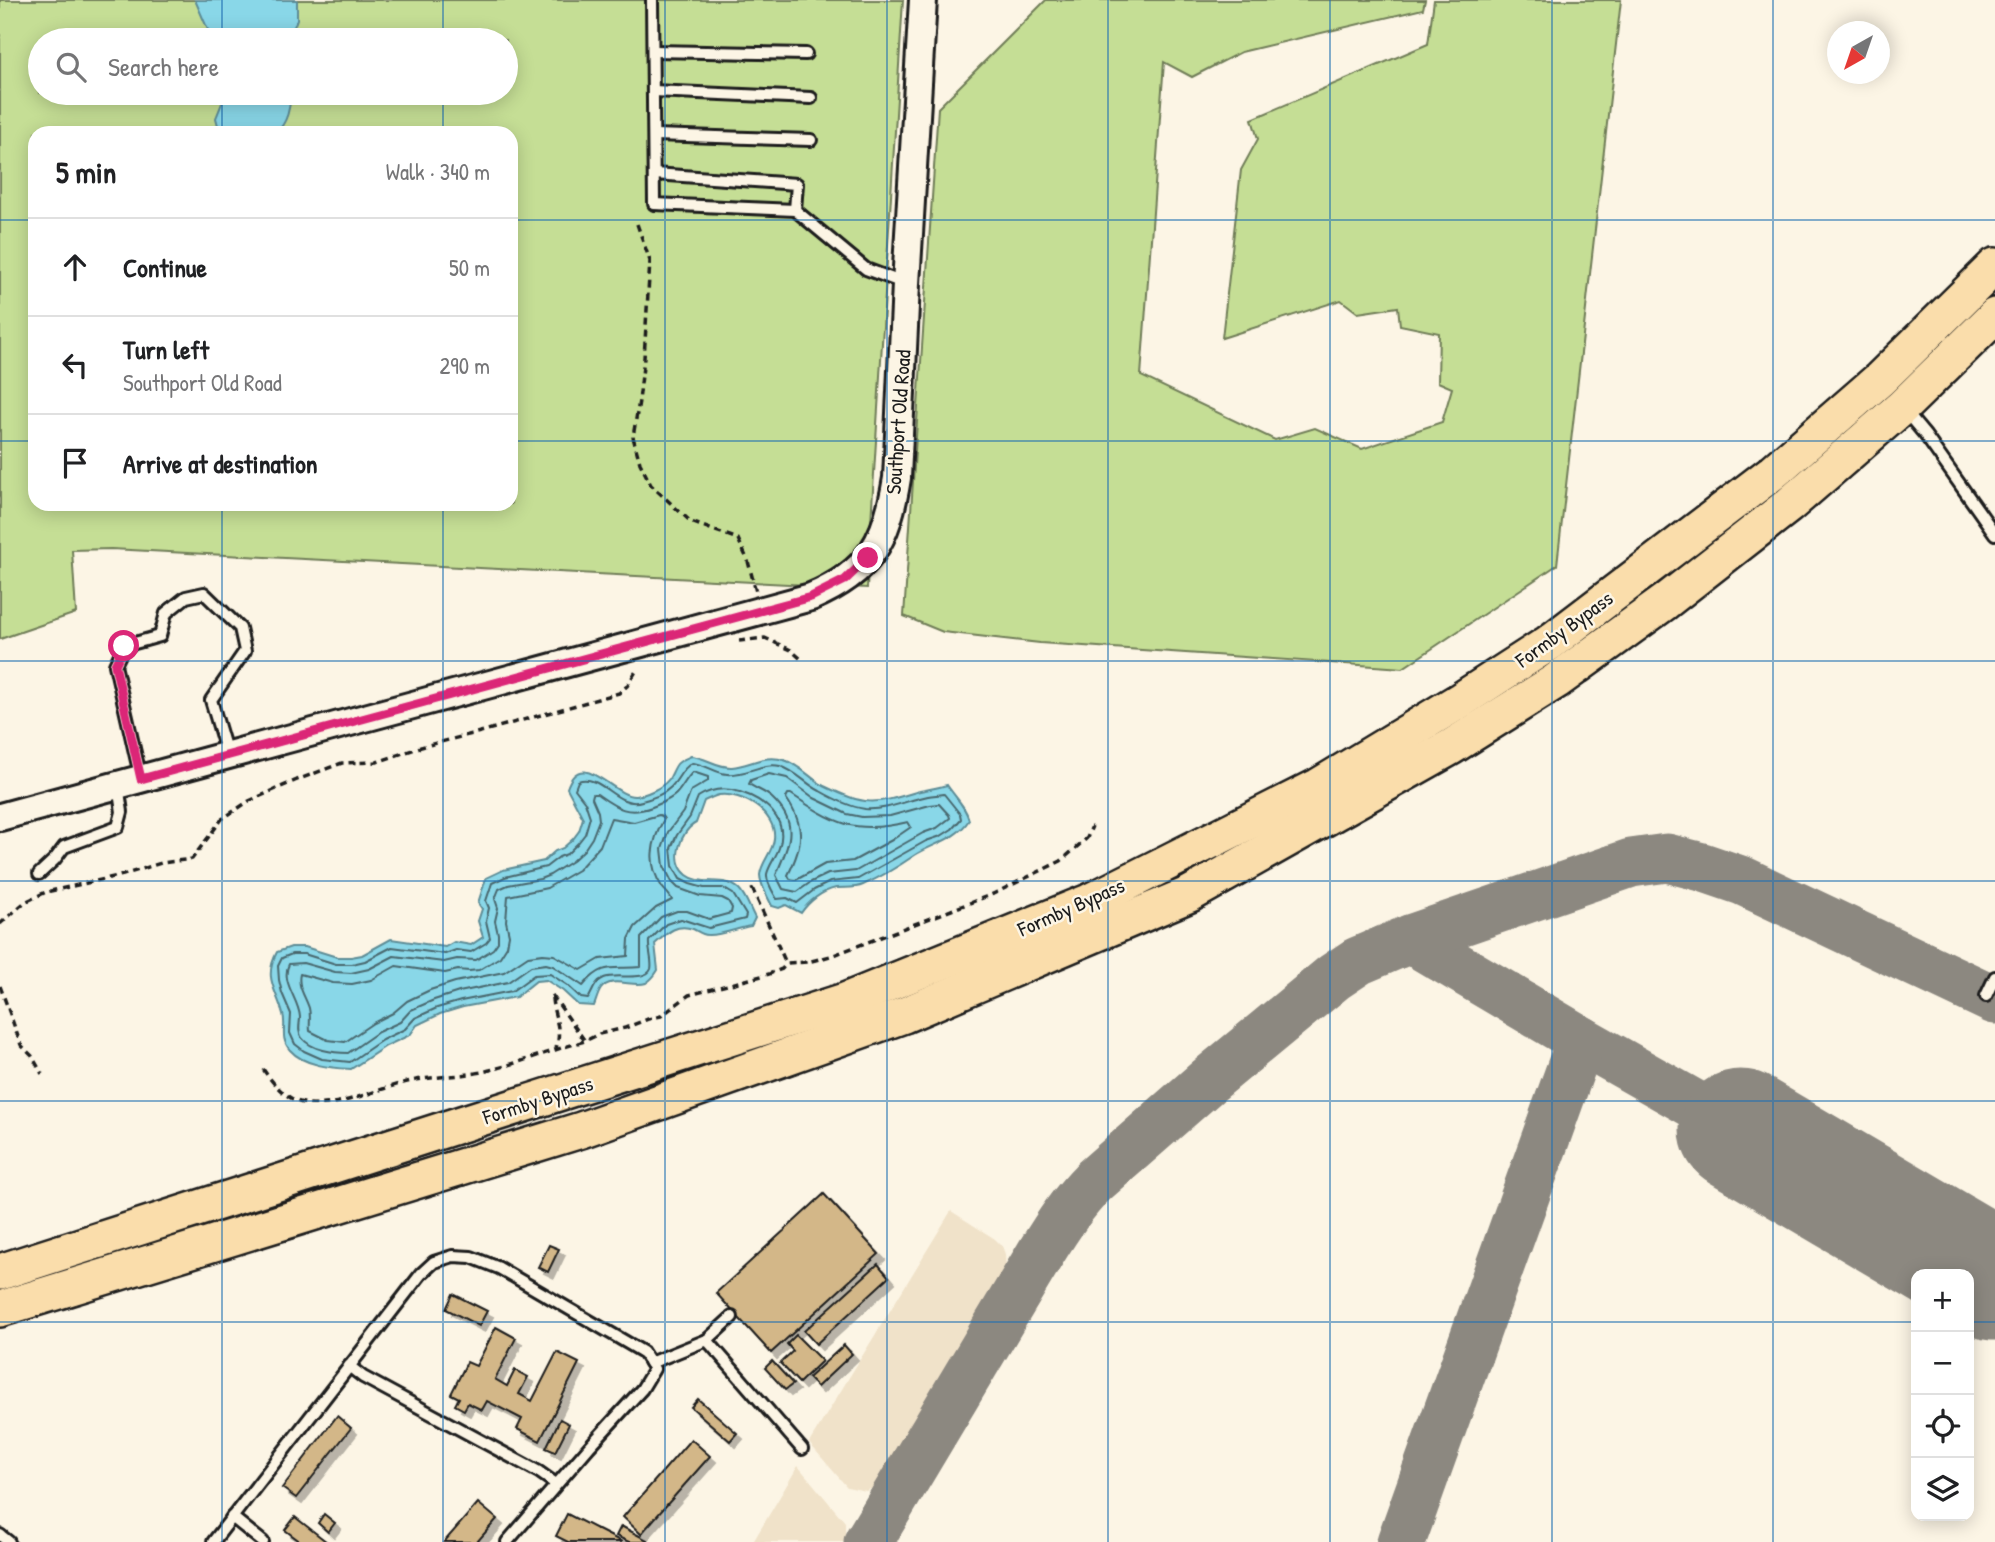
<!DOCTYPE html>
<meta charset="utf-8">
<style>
:root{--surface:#fff;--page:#f2f2f2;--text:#202124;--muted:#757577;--line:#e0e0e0}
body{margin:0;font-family:"Patrick Hand",sans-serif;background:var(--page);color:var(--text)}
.controls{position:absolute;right:21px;bottom:21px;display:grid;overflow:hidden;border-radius:14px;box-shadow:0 4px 18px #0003}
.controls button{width:63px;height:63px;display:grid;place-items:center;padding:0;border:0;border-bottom:2px solid var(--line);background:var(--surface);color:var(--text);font:35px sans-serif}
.compass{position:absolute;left:1827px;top:21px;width:63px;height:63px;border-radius:50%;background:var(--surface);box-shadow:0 4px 18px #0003;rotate:220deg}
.stop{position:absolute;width:21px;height:21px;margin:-16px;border:5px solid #db2777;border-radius:50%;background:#fff}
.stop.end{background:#db2777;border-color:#fff;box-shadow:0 2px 7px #0008}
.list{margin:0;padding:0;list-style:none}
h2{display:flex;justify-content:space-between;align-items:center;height:91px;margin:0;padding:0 28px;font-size:30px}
h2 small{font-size:23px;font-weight:400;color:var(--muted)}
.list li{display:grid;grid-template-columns:46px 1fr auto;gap:21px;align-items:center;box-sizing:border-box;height:98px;padding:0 28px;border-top:2px solid var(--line)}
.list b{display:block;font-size:26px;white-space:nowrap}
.list p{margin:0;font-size:23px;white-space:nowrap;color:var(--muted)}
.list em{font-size:23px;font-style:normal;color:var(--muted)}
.icon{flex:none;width:38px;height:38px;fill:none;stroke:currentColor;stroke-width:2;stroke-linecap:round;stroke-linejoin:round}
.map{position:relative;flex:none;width:1995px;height:1542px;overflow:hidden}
.search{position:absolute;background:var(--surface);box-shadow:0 4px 18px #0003;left:28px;top:28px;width:490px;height:77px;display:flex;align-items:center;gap:18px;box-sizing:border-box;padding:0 24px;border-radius:38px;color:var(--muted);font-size:26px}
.panel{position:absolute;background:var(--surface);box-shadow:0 4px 18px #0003;left:28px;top:126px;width:490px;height:385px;border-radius:21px}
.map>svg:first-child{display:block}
</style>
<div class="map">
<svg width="1995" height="1542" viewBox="0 0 1995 1542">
<defs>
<filter id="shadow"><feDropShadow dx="6" dy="6" stdDeviation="0" flood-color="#0004"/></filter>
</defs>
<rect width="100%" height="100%" fill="#fcf5e5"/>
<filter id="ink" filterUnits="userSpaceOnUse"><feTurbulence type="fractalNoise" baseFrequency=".0143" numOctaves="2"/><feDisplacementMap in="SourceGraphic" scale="14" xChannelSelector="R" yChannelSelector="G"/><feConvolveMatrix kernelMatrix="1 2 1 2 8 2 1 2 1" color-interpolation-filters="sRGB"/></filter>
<g filter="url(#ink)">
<g fill="#f0e2c9">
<polygon points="951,1211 995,1239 1002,1246 1005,1254 1006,1270 882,1480 875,1487 866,1491 847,1487 809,1443"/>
<polygon points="798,1466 845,1522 845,1542 753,1542"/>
</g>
<g fill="#c5de95" stroke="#707d58" stroke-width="2" fill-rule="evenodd">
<path d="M0,0H903L867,588L111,549L72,550L76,613L0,639ZM40,40H506V93H40ZM35,133H511V504H35Z"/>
<polygon points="1046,0 1425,0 1423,9 1241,52 1192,77 1164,62 1141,376 1275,440 1315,428 1362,449 1442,422 1452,388 1438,382 1439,333 1400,325 1398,307 1358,313 1341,300 1222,338 1241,170 1258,139 1252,119 1428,44 1434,0 1621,0 1557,565 1403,668 1040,643 943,632 904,616 938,108"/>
</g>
<g fill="#89d7e8" stroke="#5d8c96" stroke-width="2">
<polygon points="195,0 297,0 297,19 289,40 215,40 208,30"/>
<path d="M226,93H290C291,107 287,123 276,133H220L216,118Z"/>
<path d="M691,756C705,757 718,768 732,767C751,765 765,754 784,760C800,765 810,778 824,786C866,806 873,805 916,792C927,789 937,788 947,785C955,797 966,807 969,820C956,840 934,843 915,855C899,866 881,877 863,885C855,889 845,887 836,888C822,891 809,901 801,913L786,905L779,908L772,906C768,897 760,885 760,875C761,862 773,852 774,839C777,813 742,792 719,795C714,796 709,799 704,801L696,823C680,831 670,862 687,875C702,887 724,875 739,889C746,896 750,909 755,918L751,926C737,928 721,936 708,935C701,935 698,931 693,929C676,923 667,933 655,944L658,970C655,975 651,980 646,983C633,988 611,975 601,989C598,993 596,1001 594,1006L578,1005L563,991L546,980L536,981L516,997L463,1007L440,1014L417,1025L410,1035L386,1046L351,1069C332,1068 304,1066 290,1050C279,1037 287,1027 283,1014C276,989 263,978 277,952L291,947H305L337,957H351L362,955L391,939L445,947L454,942L471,945L483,937L478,921L482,909L478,903L486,878L503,870L544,861L555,851L563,848L573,839L579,831L583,818L567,788C581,746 613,797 635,796C646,795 662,788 669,779C672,774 674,768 677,764C680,760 687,758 691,756Z"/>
</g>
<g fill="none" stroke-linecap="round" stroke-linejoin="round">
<g stroke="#48676e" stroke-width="2">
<path d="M692,763C705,764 715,773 727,774C746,776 762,762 780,766C796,771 806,784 820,791C834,799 850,807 865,809C887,811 907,800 928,796C933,795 938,795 944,794L960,814L961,819L952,829L941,836L926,841L858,879L830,882L814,890L797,903L787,898L777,899C773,892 766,882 767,874C769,865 776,857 779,848C789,819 765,800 740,792C725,787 712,788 698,797L690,817L677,835L671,848L673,866L680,879L690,884L704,888H723L733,894L746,915L745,919L709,928L681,919L666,924L649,941C648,949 653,961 651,969C646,982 616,973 604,978C594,982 593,992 588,999L581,998L567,985L550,974L534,975L512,991L461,1001L437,1008L415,1018L405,1029L382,1040L350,1062L322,1059L304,1051L295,1044L290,1033L291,1014L282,993L279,980L278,966L282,958L292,954H304L336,964H352L365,961L392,947L445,954L456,950L471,952L486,943L490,938L486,921L489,908L486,901L492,883L505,877L546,867L559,857L567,854L578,843L585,834L590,817L585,802L575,789L578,781C602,773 616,809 642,801C652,798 663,795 671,787C680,778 680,770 692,763Z"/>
<path d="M693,772L708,777V781L691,791L683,812L668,832L662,849L664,866L672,882L678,888L700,896L722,898L728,901L732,908L731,913L709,919L687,911H677L661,917L641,938V967C613,970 604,961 583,986L553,966L546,964L531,966L508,982L459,992L434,1000L411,1010L400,1022L378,1032L348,1053C334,1053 311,1050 302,1038C297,1031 300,1024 300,1017C299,999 280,982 289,964L303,963L335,972L351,973L369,969L394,956L444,962L457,959L476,960L493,949L498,942V934L495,921L498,908L495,899L499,889L508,885L540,879L550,875L572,861L584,850L592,838L599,820L598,812L592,798L593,794H597C617,808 627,816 652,807C661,803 669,801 676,794C683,787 686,778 693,772Z"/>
<path d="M769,774L787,778L814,798L847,814L862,817L890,816L930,805L939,804L949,815L950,818L937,828L923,833L856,871L828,874L811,882L797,892L783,889L776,875C788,845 801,825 772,798C766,792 756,789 749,784L751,780Z"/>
<path d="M788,794H791C834,823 854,835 908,822L911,827L892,840L853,861L825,864L796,880L790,879L788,875C803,845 806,827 786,798Z"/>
<path d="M659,815L662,816L664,819C651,842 647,864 662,887C666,892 670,895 672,900L656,908L635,927L629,939L628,956L600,959L581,970L554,955L543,954L528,956L504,972L455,982L430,990L407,1001L393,1013L373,1023L345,1042L328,1040L310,1031C309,1024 311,1016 309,1008C305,996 297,986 300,974L333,983L352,984L371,980L396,966L445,973L458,970L469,971L479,970L500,957L507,946L509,935L506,921L508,896L547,888L578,870L600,846L611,818L634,822Z"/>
</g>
<g stroke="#8c8880" stroke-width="49">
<polyline points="1410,939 1581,1040 1740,1130"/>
<path d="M868,1542L1042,1251C1058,1225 1073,1202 1095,1180L1208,1081L1334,977L1358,961L1410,939L1631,863L1667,858L1702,867L1743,881L1995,1000"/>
<polyline points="1401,1542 1581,1040"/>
</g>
<polyline stroke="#8c8880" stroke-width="121" points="1740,1130 1995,1280"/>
</g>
<g fill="#d3b788" stroke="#1c1c1c" stroke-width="2" filter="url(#shadow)">
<polygon points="824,1194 879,1254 771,1353 716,1293"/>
<polygon points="549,1245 559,1249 548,1272 538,1267"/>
<polygon points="878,1264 889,1277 816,1344 804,1331"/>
<polygon points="453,1294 487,1311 479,1326 446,1309"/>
<polygon points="496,1327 516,1338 495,1379 507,1386 515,1370 528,1377 519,1394 532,1401 557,1352 579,1363 540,1441 517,1429 522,1419 487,1401 482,1410 468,1403 464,1410 455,1405 459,1398 451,1394 467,1362 476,1366"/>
<polygon points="796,1335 822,1361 799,1383 780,1363 793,1351 787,1344"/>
<polygon points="844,1345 852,1354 817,1387 808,1378"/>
<polygon points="772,1361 793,1384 785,1390 765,1368"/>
<polygon points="698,1399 737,1433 730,1441 691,1407"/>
<polygon points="337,1416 351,1428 296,1498 282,1488"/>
<polygon points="560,1419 569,1424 555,1452 546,1448"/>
<polygon points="691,1439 710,1456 641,1534 623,1517"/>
<polygon points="478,1503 497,1519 477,1542 444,1542"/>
<polygon points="324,1514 335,1523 328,1532 318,1523"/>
<polygon points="567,1514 622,1542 568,1542 556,1536"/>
<polygon points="295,1517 327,1542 301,1542 285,1530"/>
<polygon points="621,1526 647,1540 646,1542 629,1542 616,1536"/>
</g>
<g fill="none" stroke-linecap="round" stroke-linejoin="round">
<defs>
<g id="service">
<polyline points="652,0 654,204 795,210 866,269 906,284"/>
<polyline points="653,51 806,54"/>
<polyline points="653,91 811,98"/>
<polyline points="654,135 811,140"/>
<polyline points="654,174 797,184 795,210"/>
<polyline points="1905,411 1925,435 1995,534"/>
<polyline points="141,779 115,665 124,646 160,636 166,613 186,597 204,593 240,628 245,651 211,700 227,754"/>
<polyline points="39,874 55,859 64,847 118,827 122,812 118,785"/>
<polyline points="1986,996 1995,977"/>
<polyline points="707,1340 732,1317"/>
<polyline points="650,1363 707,1340 802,1449"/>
<polyline points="349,1366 363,1377 539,1472 556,1484"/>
<polyline points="232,1517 263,1542"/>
<polyline points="0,1535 9,1542"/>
<polyline points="213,1542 421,1274 434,1262 453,1256 471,1257 499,1268 643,1352 654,1369 642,1389 589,1447 507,1542"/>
</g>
<path id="tertiary" d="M0,817L811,597C870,572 887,541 897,478L906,284L923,0"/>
<g id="trunk">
<polyline points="0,1272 845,1001 1089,902 1226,833 1319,786 1461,700 1549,643 1772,473 1880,379 1995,266"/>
<polyline points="0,1309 581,1130 904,1015 1190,894 1451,747 1556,681 1665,602 1789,505 1902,407 1995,316"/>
</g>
</defs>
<use href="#service" stroke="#1c1c1c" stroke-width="16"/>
<use href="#tertiary" stroke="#1c1c1c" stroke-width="32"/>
<use href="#trunk" stroke="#1c1c1c" stroke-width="40"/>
<g stroke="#1c1c1c" stroke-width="3.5" stroke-dasharray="7 5" stroke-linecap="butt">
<polyline points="637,224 650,261 644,358 639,401 633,437 640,463 651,485 691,522 738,539 748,561 756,592"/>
<polyline points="739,641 765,638 791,650 801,659"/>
<polyline points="752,888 786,963 808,962 834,955 993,894 1061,861 1087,838 1092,826"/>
<polyline points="0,924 25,902 46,892 123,875 161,863 192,859 222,819 249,801 297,780 342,763 377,762 421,747 484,731 619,693 627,686 638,668"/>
<polyline points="0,986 21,1045 32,1056 42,1074"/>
<polyline points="552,995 585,1041 599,1034 625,1028 648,1019 661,1016 689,995 769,974 782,969 786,964"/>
<path d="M552,998C553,1016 563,1029 556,1048"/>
<path d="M263,1069C274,1085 288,1102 309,1104C341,1107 372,1091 403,1083C429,1076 456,1077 482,1072C518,1064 551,1050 585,1041"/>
</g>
<use href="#service" stroke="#fcf5e5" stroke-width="10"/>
<use href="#tertiary" stroke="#fcf5e5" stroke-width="26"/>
<use href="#trunk" stroke="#faddab" stroke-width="35"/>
</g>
</g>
<g fill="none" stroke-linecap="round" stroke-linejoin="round" filter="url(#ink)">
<polyline stroke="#db2777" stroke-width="9" points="124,646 115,665 141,779 811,597 845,580 868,558"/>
</g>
<path fill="none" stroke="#1f6fb2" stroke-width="2" stroke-opacity="0.55" d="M222,0V40M443,0V40M665,0V1542M887,0V1542M1108,0V1542M1330,0V1542M1552,0V1542M1773,0V1542M222,93V133M443,93V133M0,220H35M511,220H1995M0,441H35M511,441H1995M222,504V1542M443,504V1542M0,661H1995M0,881H1995M0,1101H1995M0,1322H1916M1969,1322H1995"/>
<g text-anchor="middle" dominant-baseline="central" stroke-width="5" stroke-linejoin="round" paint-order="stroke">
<g font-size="21" fill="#1c1c1c" stroke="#fcf5e5">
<text transform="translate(898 422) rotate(-86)">Southport Old Road</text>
<text transform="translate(1564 629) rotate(-36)">Formby Bypass</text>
<text transform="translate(1071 907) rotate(-24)">Formby Bypass</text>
<text transform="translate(538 1100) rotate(-18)">Formby Bypass</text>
</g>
</g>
</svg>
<div class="controls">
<button>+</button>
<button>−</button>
<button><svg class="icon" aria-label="locate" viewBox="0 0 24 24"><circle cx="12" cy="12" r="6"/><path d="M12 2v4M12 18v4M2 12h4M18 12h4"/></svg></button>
<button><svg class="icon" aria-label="layers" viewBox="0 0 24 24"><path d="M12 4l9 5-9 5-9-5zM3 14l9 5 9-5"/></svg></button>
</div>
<svg class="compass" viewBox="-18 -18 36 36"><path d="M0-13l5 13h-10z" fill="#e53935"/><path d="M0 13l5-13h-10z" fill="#757577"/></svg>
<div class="stop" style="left:124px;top:646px"></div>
<div class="stop end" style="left:868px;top:558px"></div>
<div class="search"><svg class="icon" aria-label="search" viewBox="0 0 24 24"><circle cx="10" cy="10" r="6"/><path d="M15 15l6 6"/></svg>Search here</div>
<section class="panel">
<h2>5 min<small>Walk · 340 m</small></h2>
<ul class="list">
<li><svg class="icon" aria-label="ahead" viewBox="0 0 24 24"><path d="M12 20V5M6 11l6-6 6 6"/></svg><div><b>Continue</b></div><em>50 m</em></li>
<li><svg class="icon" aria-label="left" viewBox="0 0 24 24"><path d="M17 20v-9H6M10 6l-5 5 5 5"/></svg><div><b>Turn left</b><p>Southport Old Road</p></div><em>290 m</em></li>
<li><svg class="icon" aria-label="arrive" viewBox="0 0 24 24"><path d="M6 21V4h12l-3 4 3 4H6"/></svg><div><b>Arrive at destination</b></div></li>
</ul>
</section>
</div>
